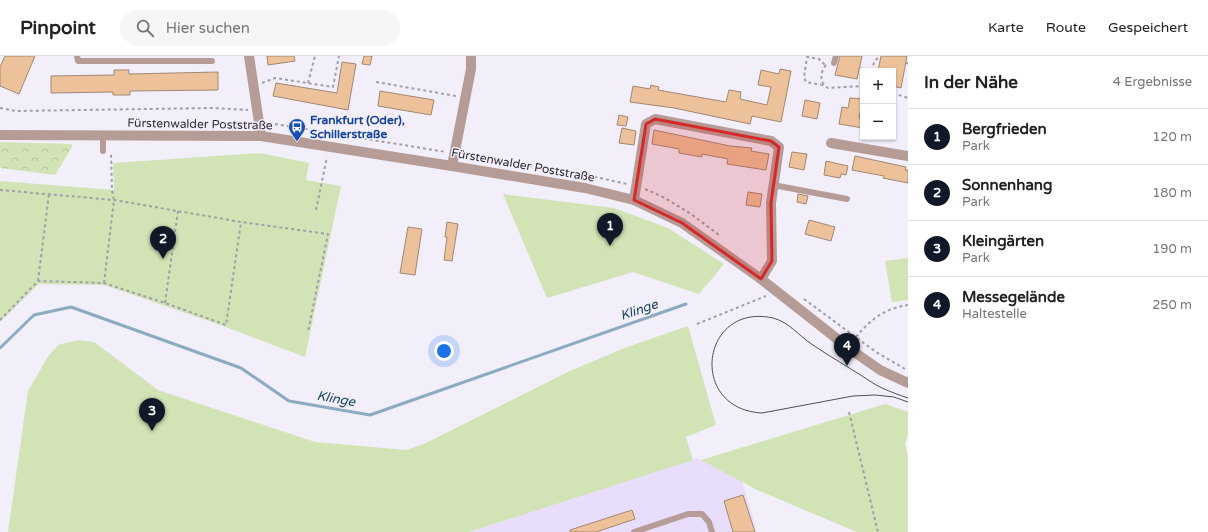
<!DOCTYPE html>
<html lang="de">
<meta charset="utf-8">
<style>
:root{--surface:#fff;--page:#f6f6f6;--text:#222;--muted:#767676;--line:#e0e0e0;--accent:#111827}
body{margin:0;font-family:"Varela Round",sans-serif;background:var(--page);color:var(--text)}
.controls{position:absolute;right:12px;top:12px;display:grid;overflow:hidden;border-radius:0px;box-shadow:0 1px 3px #0004}
.controls button{width:36px;height:36px;display:grid;place-items:center;padding:0;border:0;border-bottom:1px solid var(--line);background:var(--surface);color:var(--text);font:20px sans-serif}
.you{position:absolute;left:444px;top:295px;width:14px;height:14px;margin:-10px;border:3px solid #fff;border-radius:50%;background:#1a73e8;box-shadow:0 0 0 6px #1a73e833}
.badge{display:grid;place-items:center;width:26px;height:26px;border-radius:50%;background:var(--accent);color:#fff;font-size:13px;font-weight:700}
.pin{position:absolute;translate:-50% -33px;filter:drop-shadow(0 1px 2px #0008)}
.pin::after{content:'';position:absolute;top:21px;width:14px;height:12px;background:inherit;clip-path:polygon(0 0,100% 0,50% 100%)}
.list{margin:0;padding:0;list-style:none}
h2{display:flex;justify-content:space-between;align-items:center;height:52px;margin:0;padding:0 16px;font-size:17px}
h2 small{font-size:13px;font-weight:400;color:var(--muted)}
.list li{display:grid;grid-template-columns:26px 1fr auto;gap:12px;align-items:center;box-sizing:border-box;height:56px;padding:0 16px;border-top:1px solid var(--line)}
.list b{display:block;font-size:15px;white-space:nowrap}
.list p{margin:0;font-size:13px;white-space:nowrap;color:var(--muted)}
.list em{font-size:13px;font-style:normal;color:var(--muted)}
.icon{flex:none;width:22px;height:22px;fill:none;stroke:currentColor;stroke-width:2;stroke-linecap:round;stroke-linejoin:round}
.map{position:relative;flex:none;width:908px;height:476px;overflow:hidden}
header{display:flex;align-items:center;gap:24px;box-sizing:border-box;height:56px;padding:0 20px;background:var(--surface);border-bottom:1px solid var(--line)}
header strong{font-size:19px}
nav{display:flex;gap:22px;margin-inline-start:auto;font-size:14px}
.search{width:280px;height:36px;background:var(--page);display:flex;align-items:center;gap:10px;box-sizing:border-box;padding:0 14px;border-radius:22px;color:var(--muted);font-size:15px}
main{display:flex}
aside{flex:1;background:var(--surface)}
.map>svg:first-child{display:block}
</style>
<header>
<strong>Pinpoint</strong>
<div class="search"><svg class="icon" aria-label="search" viewBox="0 0 24 24"><circle cx="10" cy="10" r="6"/><path d="M15 15l6 6"/></svg>Hier suchen</div>
<nav><a>Karte</a><a>Route</a><a>Gespeichert</a></nav>
</header>
<main>
<div class="map">
<svg width="908" height="476" viewBox="0 0 908 476">
<defs>
<pattern id="forest-crowns" width="20" height="18" patternUnits="userSpaceOnUse"><rect width="20" height="18" fill="#d2e4b5"/><path d="M2 6a3 3 0 1 1 6 0M12 15a3 3 0 1 1 6 0" fill="none" stroke="#b5c49c"/></pattern>
</defs>
<rect width="100%" height="100%" fill="#f2eefa"/>
<polygon fill="#e8defc" points="697,402 742,425 757,476 469,476"/>
<polygon fill="url(#forest-crowns)" points="0,86 72,88 71,93 55,119 0,112"/>
<g fill="#d2e4b5">
<polygon points="260,97 309,107 306,124 341,130 305,301 226,271 104,229 39,228 0,266 0,125 114,134 113,107"/>
<polygon points="503,138 614,152 668,172 724,208 699,238 633,216 547,242"/>
<polygon points="908,202 908,244 892,246 885,205"/>
<polygon points="688,270 716,369 686,381 693,404 469,476 8,476 28,335 47,302 58,289 78,284 94,286 158,334 315,386 406,394 424,388 570,315 627,291"/>
<polygon points="885,348 908,356 908,379 905,387 908,401 908,476 857,476 757,434 701,404"/>
</g>
<g fill="none" stroke-linecap="round" stroke-linejoin="round">
<polyline stroke="#8cabbf" stroke-width="3" points="0,292 34,259 71,251 241,312 289,345 370,359 686,248"/>
</g>
<g fill="#edc199" stroke="#a08873">
<polygon points="5,0 35,0 19,38 0,30 0,11"/>
<polygon points="267,0 294,0 295,5 268,9"/>
<polygon points="364,0 372,0 370,9 362,8"/>
<polygon points="840,0 862,0 857,23 835,19"/>
<polygon points="881,0 907,0 901,32 893,30 893,15 878,15"/>
<polygon points="342,6 356,8 348,54 273,40 276,27 337,37"/>
<polygon points="780,13 791,15 781,66 752,60 750,68 674,52 630,46 633,30 650,33 651,29 659,31 658,34 726,46 729,34 741,36 740,43 767,49 771,31 758,29 761,14 779,18"/>
<polygon points="114,14 129,14 129,18 218,16 218,34 130,35 130,39 113,39 113,36 51,37 51,20 114,19"/>
<polygon points="380,35 434,44 431,59 378,50"/>
<polygon points="850,42 863,43 859,62 863,63 863,72 839,68 842,51 848,52"/>
<polygon points="805,44 820,47 817,63 802,60"/>
<polygon points="619,59 628,61 626,70 617,69"/>
<polygon points="622,72 636,75 634,89 619,87"/>
<polygon points="654,74 730,90 752,92 751,95 769,98 766,114 727,108 728,103 702,98 702,101 679,97 679,93 652,88"/>
<polygon points="792,96 807,98 804,114 789,111"/>
<polygon points="855,100 906,111 905,114 908,114 908,127 883,122 884,120 852,114"/>
<polygon points="826,105 848,110 846,119 841,118 840,122 824,119"/>
<polygon points="748,136 762,138 760,151 746,149"/>
<polygon points="798,138 808,140 806,148 797,146"/>
<polygon points="809,164 835,171 831,185 805,178"/>
<polygon points="447,166 458,168 452,205 444,204 447,181 445,181"/>
<polygon points="408,171 422,173 415,219 400,217"/>
<polygon points="743,439 755,476 733,476 724,445"/>
<polygon points="632,454 635,463 596,476 570,476 570,474"/>
</g>
<g fill="none" stroke-linecap="round" stroke-linejoin="round">
<g stroke="#a19da9" stroke-width="2" stroke-dasharray="3 3" stroke-linecap="butt">
<polyline points="906,6 908,8"/>
<path d="M826,9C820,17 819,26 828,32L863,30"/>
<polyline points="859,12 868,15"/>
<polyline points="871,15 874,7 879,0"/>
<polyline points="376,26 456,40"/>
<polyline points="262,27 275,22 333,31 339,0"/>
<polyline points="308,27 315,0"/>
<polyline points="823,29 806,26 804,21 807,1 819,3 825,9"/>
<polyline points="893,37 908,42"/>
<polyline points="0,52 16,55 212,52 248,54"/>
<polyline points="269,67 446,96"/>
<polyline points="464,99 586,119 627,128"/>
<polyline points="645,133 665,142 691,158 719,179"/>
<polyline points="0,134 114,144 241,166 328,178 308,276"/>
<polyline points="316,154 327,101"/>
<polyline points="38,225 49,138"/>
<polyline points="104,227 114,144 112,134 111,97"/>
<polyline points="804,243 876,296 905,313"/>
<polyline points="165,247 178,155"/>
<polyline points="0,264 38,225 104,227 165,247 226,269 241,166"/>
<polyline points="697,268 766,240"/>
<path d="M856,281C872,262 884,253 908,249"/>
<polyline points="849,356 878,476"/>
</g>
<g stroke="#b69c96" stroke-width="6">
<polyline points="77,0 78,5 212,5"/>
<polyline points="834,7 836,0"/>
<polyline points="103,95 103,80"/>
<polyline points="773,129 847,143"/>
<polyline points="634,476 688,458 702,458 709,466 712,476"/>
</g>
<g stroke="#b69c96" stroke-width="10">
<polyline points="249,0 261,80"/>
<polyline points="831,87 908,100"/>
<polyline points="452,110 471,13 471,0"/>
<polyline points="634,144 646,68 655,63 771,85 779,91 771,147 772,205 761,223"/>
</g>
<polyline stroke="#b69c96" stroke-width="10" points="0,79 261,80 452,110 585,132 634,144 682,167 761,223 850,293 880,314 908,327"/>
<path stroke="#524e59" stroke-width="1" d="M908,342C899,339 891,336 882,332C873,328 863,320 854,315C840,306 826,298 813,289C799,280 789,266 773,262C701,246 687,353 762,357L853,340L875,339L894,341L908,346"/>
</g>
<path fill="#d62828" fill-opacity="0.2" stroke="#d62828" stroke-width="3" stroke-linejoin="round" d="M655,63L771,85L779,91L771,147L772,205L761,223L682,167L634,144L646,68Z"/>
<defs>
<symbol id="bus-pin" viewBox="-11 -11 22 30"><path d="M0 17L-7.5 6A9.5 9.5 0 1 1 7.5 6Z" fill="#1a4fb4" stroke="#f2eefa"/><path d="M-5-6H5V4H4V6H2V4H-2V6H-4V4H-5ZM-3.5-4V0h7V-4ZM-3.5 1.2v1.5H-2V1.2ZM2 1.2v1.5H3.5V1.2Z" fill="#fff"/></symbol>
</defs>
<g fill-rule="evenodd">
<use href="#bus-pin" x="287" y="61" width="20" height="27"/>
</g>
<g text-anchor="middle" dominant-baseline="central" stroke-width="3" stroke-linejoin="round" paint-order="stroke">
<g font-size="12" font-weight="bold" fill="#164399" stroke="#f2eefa" text-anchor="start">
<text x="310" y="64">Frankfurt (Oder),<tspan x="310" dy="14">Schillerstraße</tspan></text>
</g>
<g font-size="12" fill="#302c37" stroke="#f2eefa">
<text transform="translate(200 68) rotate(1)">Fürstenwalder Poststraße</text>
<text transform="translate(523 109) rotate(10)">Fürstenwalder Poststraße</text>
</g>
<g font-size="13" font-style="italic" fill="#134358" stroke="#f2eefa">
<text transform="translate(639 254) rotate(-19)">Klinge</text>
<text transform="translate(336 343) rotate(10)">Klinge</text>
</g>
</g>
</svg>
<div class="controls">
<button>+</button>
<button>−</button>
</div>
<div class="you"></div>
<div class="pin badge" style="left:610px;top:190px">1</div>
<div class="pin badge" style="left:163px;top:203px">2</div>
<div class="pin badge" style="left:152px;top:375px">3</div>
<div class="pin badge" style="left:847px;top:310px">4</div>
</div>
<aside>
<h2>In der Nähe<small>4 Ergebnisse</small></h2>
<ul class="list">
<li><span class="badge">1</span><div><b>Bergfrieden</b><p>Park</p></div><em>120 m</em></li>
<li><span class="badge">2</span><div><b>Sonnenhang</b><p>Park</p></div><em>180 m</em></li>
<li><span class="badge">3</span><div><b>Kleingärten</b><p>Park</p></div><em>190 m</em></li>
<li><span class="badge">4</span><div><b>Messegelände</b><p>Haltestelle</p></div><em>250 m</em></li>
</ul>
</aside>
</main>
